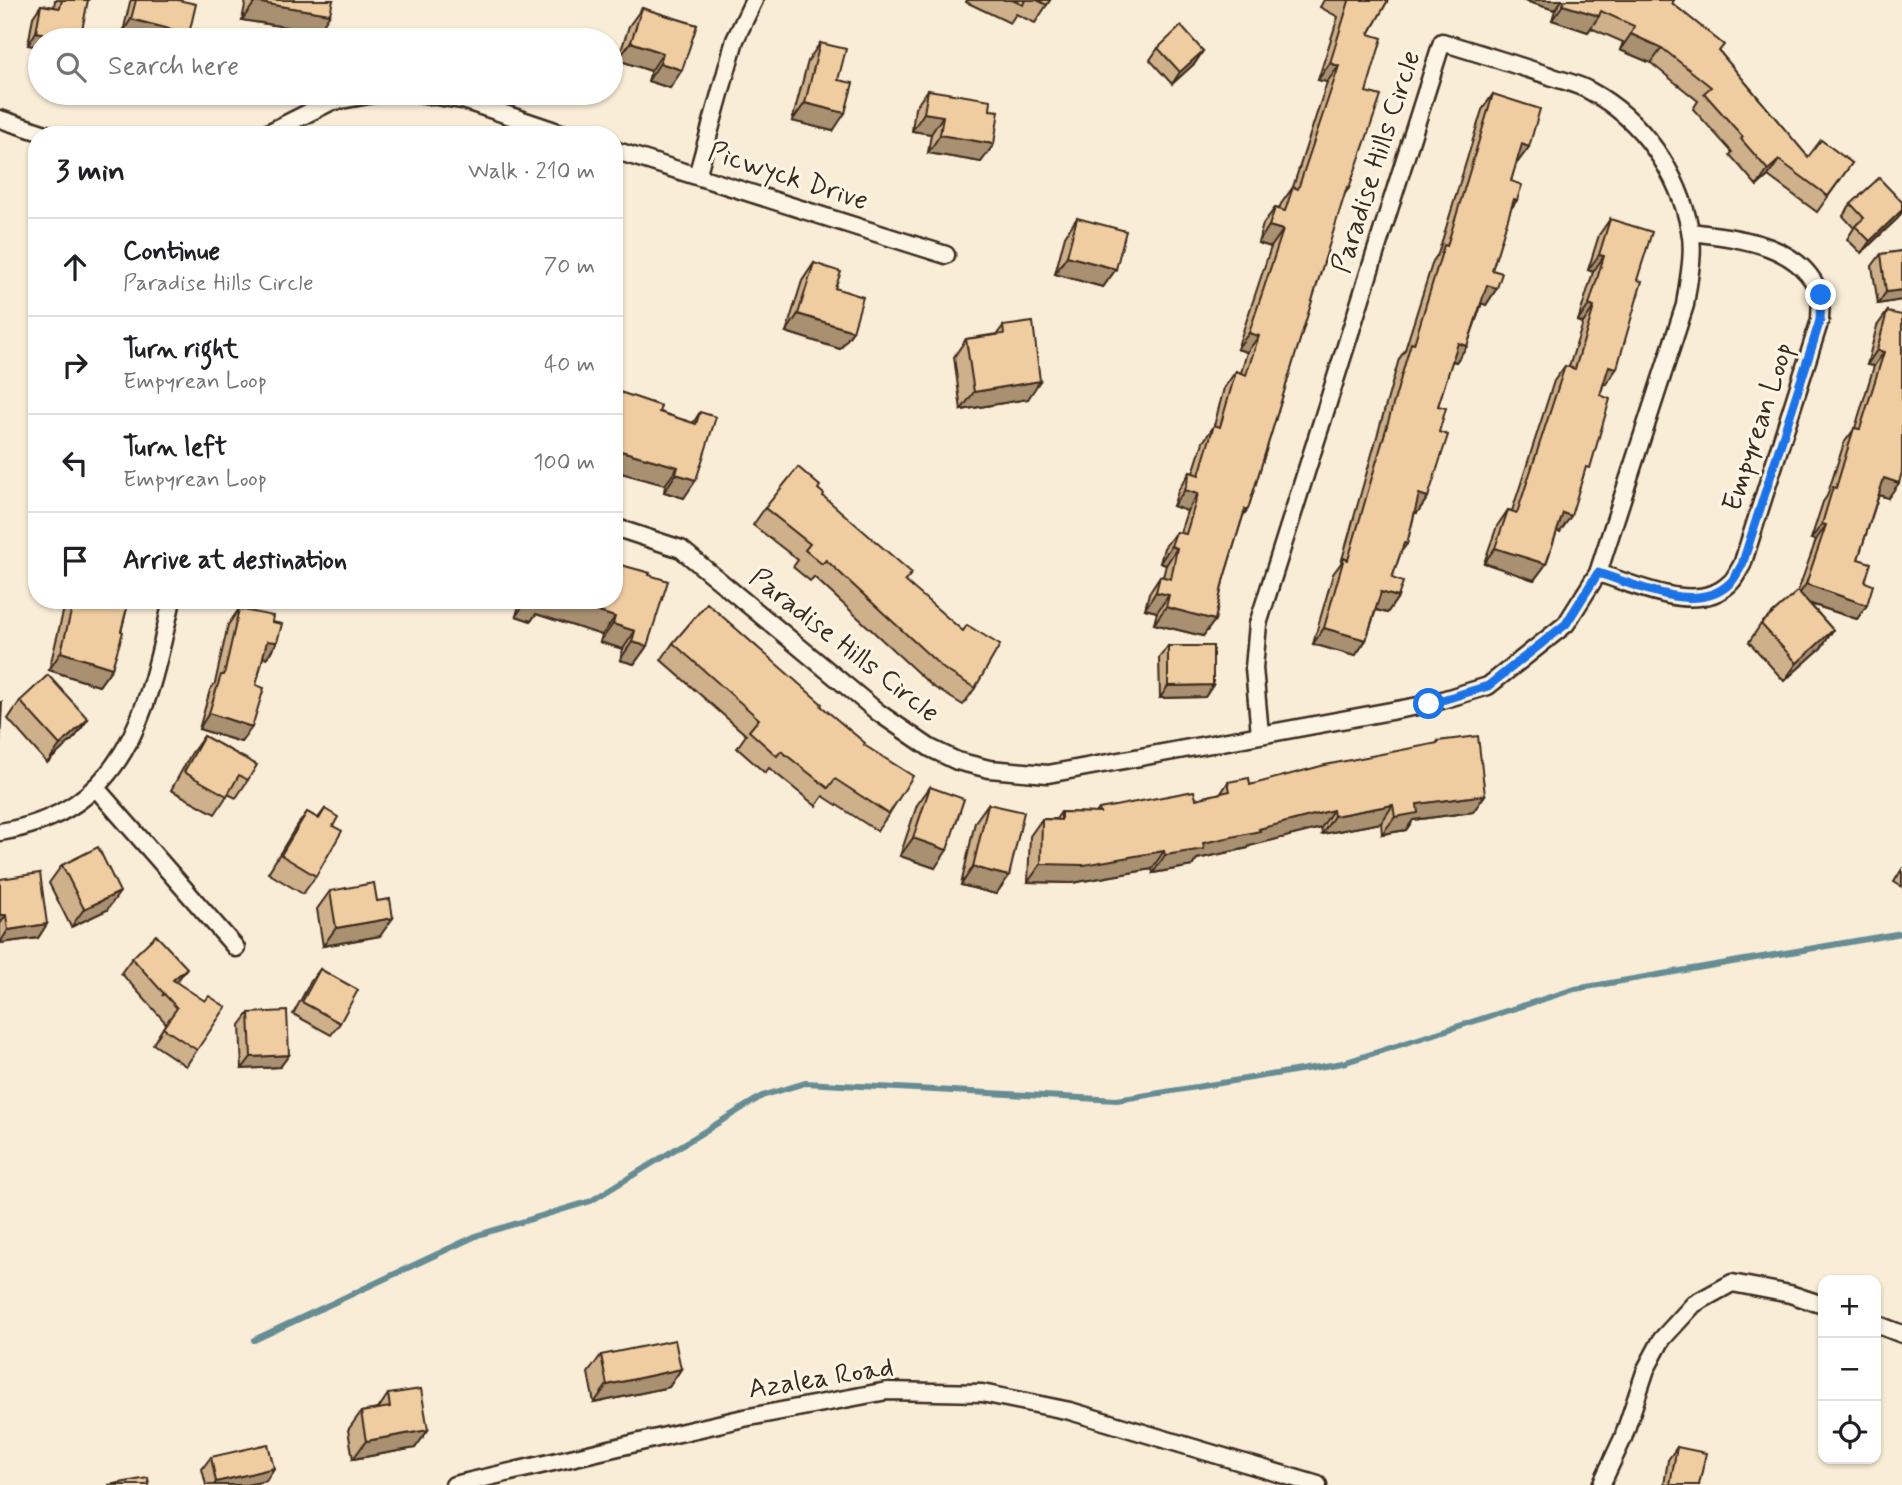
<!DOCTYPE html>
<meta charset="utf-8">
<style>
:root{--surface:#fff;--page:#f6f6f6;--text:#202124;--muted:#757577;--line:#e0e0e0}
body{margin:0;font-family:Mynerve,sans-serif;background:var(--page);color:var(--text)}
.controls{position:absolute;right:21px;bottom:21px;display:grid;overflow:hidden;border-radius:14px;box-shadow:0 2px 5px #0004}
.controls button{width:63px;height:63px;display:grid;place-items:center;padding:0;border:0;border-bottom:2px solid var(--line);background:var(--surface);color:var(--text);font:35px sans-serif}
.stop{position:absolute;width:21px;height:21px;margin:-16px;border:5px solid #1a73e8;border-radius:50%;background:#fff}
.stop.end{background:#1a73e8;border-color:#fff;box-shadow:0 2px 7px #0008}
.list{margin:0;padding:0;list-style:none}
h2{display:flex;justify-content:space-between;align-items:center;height:91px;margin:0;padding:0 28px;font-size:30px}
h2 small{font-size:23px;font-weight:400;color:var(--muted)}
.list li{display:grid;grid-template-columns:46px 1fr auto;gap:21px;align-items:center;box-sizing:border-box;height:98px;padding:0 28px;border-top:2px solid var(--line)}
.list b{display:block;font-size:26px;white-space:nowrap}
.list p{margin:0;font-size:23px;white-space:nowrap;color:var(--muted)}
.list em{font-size:23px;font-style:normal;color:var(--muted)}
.icon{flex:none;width:38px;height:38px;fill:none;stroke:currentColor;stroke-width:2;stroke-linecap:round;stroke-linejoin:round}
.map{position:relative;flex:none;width:1902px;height:1485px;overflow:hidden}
.search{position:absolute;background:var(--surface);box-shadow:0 2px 5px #0004;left:28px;top:28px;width:595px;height:77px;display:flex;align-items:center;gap:18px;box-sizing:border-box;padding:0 24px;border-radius:38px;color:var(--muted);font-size:26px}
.panel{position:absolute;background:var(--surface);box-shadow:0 2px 5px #0004;left:28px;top:126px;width:595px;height:483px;border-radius:28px}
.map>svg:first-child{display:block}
</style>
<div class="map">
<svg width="1902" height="1485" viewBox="0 0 1902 1485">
<rect width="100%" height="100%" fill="#faedd7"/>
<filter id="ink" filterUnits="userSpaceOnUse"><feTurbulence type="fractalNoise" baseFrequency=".0143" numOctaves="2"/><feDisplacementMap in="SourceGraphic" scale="14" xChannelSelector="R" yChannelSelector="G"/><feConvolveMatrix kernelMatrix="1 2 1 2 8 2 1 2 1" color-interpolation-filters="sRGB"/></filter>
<g filter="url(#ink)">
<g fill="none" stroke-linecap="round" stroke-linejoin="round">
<polyline stroke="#668c94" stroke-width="6" points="254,1340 478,1235 591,1201 762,1096 805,1083 1117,1100 1343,1063 1575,989 1902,933"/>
<defs>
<g id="minor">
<polyline points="418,93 463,100 567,135"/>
<polyline points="0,119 49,135"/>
<polyline points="264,135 330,102 380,93"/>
<polyline points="614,150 946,255"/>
<polyline points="697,176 735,40 754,0"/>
<path d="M614,527L681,549L879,713L930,748L957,761L989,769L1048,774L1429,704L1488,686L1566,624L1598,573L1685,305C1688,282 1695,253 1690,230C1679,173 1642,119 1590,91C1578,84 1563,81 1550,76C1514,64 1478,53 1442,42L1258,624L1254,668L1260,734"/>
<path d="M1598,573C1635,584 1697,616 1730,583C1735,579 1738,571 1742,565L1820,320C1820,312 1822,300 1819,293C1800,243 1736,238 1691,232"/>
<polyline points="96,788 236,948"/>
<path d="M0,832C128,811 148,708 172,600"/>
<polyline points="1876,1324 1902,1334"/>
<polyline points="454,1485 744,1418 887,1391 982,1393 1070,1411 1318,1485"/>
<polyline points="1601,1485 1623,1438 1646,1369 1662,1339 1694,1304 1732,1283 1790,1294 1823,1305"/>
</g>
</defs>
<use href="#minor" stroke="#3b2a1e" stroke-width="21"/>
<use href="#minor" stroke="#fcf5e5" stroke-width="16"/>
</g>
<g fill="#ceb08a" stroke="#3b2a1e" stroke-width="2">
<polygon points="55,0 88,0 40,40 40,47 28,45 33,17 41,5 54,7"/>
<polygon points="131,0 178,0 123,32 130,2"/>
<polygon points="246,0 333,0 318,32 242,20"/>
<polygon points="967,0 1050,0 1035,23 1016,14 1010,23 966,2"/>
<polygon points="1324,0 1388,0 1369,34 1366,92 1349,188 1344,195 1248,509 1243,516 1223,581 1215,620 1203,636 1154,624 1157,612 1145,609 1149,593 1160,576 1163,577 1166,565 1160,563 1164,548 1176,532 1180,533 1187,511 1173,506 1179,489 1190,472 1193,473 1203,442 1214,426 1224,388 1236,371 1241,373 1247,352 1237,349 1271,247 1258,243 1263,224 1275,208 1279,209 1281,204 1293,187 1327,82 1318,80 1338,17 1320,7"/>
<polygon points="1522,0 1674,0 1672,3 1719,51 1808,157 1852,163 1817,212 1768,176 1757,186 1730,155 1732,152 1693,109 1698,101 1651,63 1620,50 1623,42 1591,28 1588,32 1552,20 1555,10"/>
<polygon points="642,8 697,25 670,88 648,81 651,71 618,60 629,26"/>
<polygon points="820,43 838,80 833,131 792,121 808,61"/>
<polygon points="1158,48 1203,51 1195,63 1172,84 1150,60"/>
<polygon points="928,90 990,110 994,144 981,162 928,153 931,134 912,131 915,108"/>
<polygon points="1493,94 1529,147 1517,163 1516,162 1511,181 1517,200 1510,210 1492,270 1497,288 1486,305 1482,303 1467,346 1456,362 1452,361 1438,406 1439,432 1428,497 1417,513 1415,512 1407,544 1401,552 1392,578 1398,597 1387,613 1376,610 1366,640 1355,656 1313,644 1333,574 1341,563 1399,359 1405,350 1433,261 1438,254 1482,110"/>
<polygon points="1902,202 1902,212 1898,218 1861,253 1847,239 1854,228 1843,216 1851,204"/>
<polygon points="1077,218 1116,269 1103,287 1055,274 1065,236"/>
<polygon points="1610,219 1606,384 1604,383 1600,395 1583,477 1560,532 1557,531 1546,564 1534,580 1484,563 1497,526 1508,510 1512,511 1554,381 1565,366 1569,367 1583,323 1578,321 1593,272 1588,270 1599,235"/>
<polygon points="1902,251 1902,300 1878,304 1872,266 1881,254"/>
<polygon points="814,263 835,288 853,331 840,349 786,332 802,281"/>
<polygon points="1887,312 1888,498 1879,495 1858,559 1865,582 1867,605 1857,619 1810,604 1833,630 1821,648 1784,681 1749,642 1761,624 1798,591 1816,540 1811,539 1823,502 1827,496 1844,443 1855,428 1874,366 1867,365 1877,326"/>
<polygon points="1003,326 1028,399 961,410 954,357 966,339 997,334"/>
<polygon points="614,390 659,412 693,423 700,412 684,498 664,492 665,485 614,471"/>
<polygon points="818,489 823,496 906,582 975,688 963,705 932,686 814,577 810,581 793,567 798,560 753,525 765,508"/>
<polygon points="66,600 129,600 112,668 99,686 49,670"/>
<polygon points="504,600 614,600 647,646 634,664 620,660 623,649 600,642 602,635 536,614 531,621 516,616 519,605"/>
<polygon points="239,609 272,622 277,642 267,658 263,657 256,685 252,727 241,742 199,729 210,690 215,683 228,625"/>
<polygon points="673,643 821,706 864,745 889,814 877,831 823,796 816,806 769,768 765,773 737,748 746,735 661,660"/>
<polygon points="1168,646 1213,685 1205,697 1160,698 1159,658"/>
<polygon points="20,701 88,719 75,737 47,763 8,719"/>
<polygon points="204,736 248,780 236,798 228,794 215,814 171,790 191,754"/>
<polygon points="1438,741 1485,795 1473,812 1413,820 1406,830 1382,834 1381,823 1322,834 1321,828 1249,846 1248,848 1197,859 1192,866 1153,873 1152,869 1072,883 1028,882 1030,836 1042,819 1056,819 1061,812 1096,813 1099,809 1196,799 1221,793 1228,782 1250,785 1436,744"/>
<polygon points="930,787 935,868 900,856 917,805"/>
<polygon points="988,804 996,894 961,885 975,822"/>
<polygon points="325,809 333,826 316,876 303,894 268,873 294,830 307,812 318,818"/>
<polygon points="62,865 107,910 71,927 49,883"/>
<polygon points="1902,869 1902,887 1894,882"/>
<polygon points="0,879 47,924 38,938 0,943"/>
<polygon points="330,891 377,901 380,936 323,946 317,909"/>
<polygon points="132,958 177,982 197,1050 186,1066 153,1044 166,1023 121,973"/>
<polygon points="320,969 340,1023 331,1035 293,1014 311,981"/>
<polygon points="249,1013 289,1055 280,1067 242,1069 240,1025"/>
<polygon points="601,1355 681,1369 669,1387 594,1403 588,1373"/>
<polygon points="388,1394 428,1430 415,1448 353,1459 348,1430 361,1412 378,1409"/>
<polygon points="1677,1447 1699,1485 1664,1485 1668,1460"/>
<polygon points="211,1457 274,1468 266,1481 246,1485 206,1485 202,1469"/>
</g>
<g fill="#a89071" stroke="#3b2a1e" stroke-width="2">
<polygon points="1522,0 1562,0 1555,10"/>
<polygon points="255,2 330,14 318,32 242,20"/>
<polygon points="1563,5 1599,16 1588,32 1552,20"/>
<polygon points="131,19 189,34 185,40 158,40 123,32"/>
<polygon points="36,32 80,40 40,40 40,47 28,45"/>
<polygon points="1631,34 1662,48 1651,63 1620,50"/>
<polygon points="631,42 663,53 651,71 618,60"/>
<polygon points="1203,51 1195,63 1172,84 1180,72"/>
<polygon points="660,63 682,70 670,88 648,81"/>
<polygon points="1330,63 1339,66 1327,82 1318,80"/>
<polygon points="805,103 845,113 833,131 792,121"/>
<polygon points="924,113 943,116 931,134 912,131"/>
<polygon points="940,135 994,144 981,162 928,153"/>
<polygon points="1522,144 1529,147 1517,163 1511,160"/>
<polygon points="1779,160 1768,176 1757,186 1768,170"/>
<polygon points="1514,199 1517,200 1506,216"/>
<polygon points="1902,210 1902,212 1898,218 1861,253 1870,241"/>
<polygon points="1269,226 1283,230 1271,247 1258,243"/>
<polygon points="1599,255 1604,256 1593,272 1588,270"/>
<polygon points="1067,256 1116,269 1103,287 1055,274"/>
<polygon points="1487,285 1497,288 1486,305 1476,301"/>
<polygon points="1902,290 1902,300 1878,304 1886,292"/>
<polygon points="1589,305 1594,307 1583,323 1578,321"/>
<polygon points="798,314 853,331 840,349 786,332"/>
<polygon points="1249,333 1259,336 1247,352 1237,349"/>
<polygon points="1458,343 1467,346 1456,362 1447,359"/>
<polygon points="1877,350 1884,352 1874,366 1867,365"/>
<polygon points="1609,366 1617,368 1606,384 1598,381"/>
<polygon points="1040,381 1028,399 961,410 974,392"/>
<polygon points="614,449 678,467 665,485 614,471"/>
<polygon points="676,474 696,480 684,498 664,492"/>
<polygon points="1884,478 1899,483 1888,498 1874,493"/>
<polygon points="1185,490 1198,494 1187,511 1173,506"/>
<polygon points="1419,494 1428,497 1417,513 1408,510"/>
<polygon points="1563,513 1571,516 1560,532 1551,529"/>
<polygon points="1822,524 1826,525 1816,540 1811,539"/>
<polygon points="1171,546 1177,548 1166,565 1160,563"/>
<polygon points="1495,548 1546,564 1534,580 1484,563"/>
<polygon points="1806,584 1867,605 1857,619 1796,599"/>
<polygon points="1156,592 1169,595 1157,612 1145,609"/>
<polygon points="1381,592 1398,597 1387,613 1370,608"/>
<polygon points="275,600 292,600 290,603"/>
<polygon points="504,600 522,600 519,605"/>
<polygon points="527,600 561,600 615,617 602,635 536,614 531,621 516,616"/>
<polygon points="1166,607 1215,620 1203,636 1154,624"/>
<polygon points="613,624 635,631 623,649 600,642"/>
<polygon points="1324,628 1366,640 1355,656 1313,644"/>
<polygon points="1833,630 1821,648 1784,681 1797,663"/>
<polygon points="267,641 277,642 267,658 257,656"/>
<polygon points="632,642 647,646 634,664 620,660"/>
<polygon points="61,652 112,668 99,686 49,670"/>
<polygon points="1213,685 1205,697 1160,698 1168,686"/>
<polygon points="209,713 252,727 241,742 199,729"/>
<polygon points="88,719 75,737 47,763 60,745"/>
<polygon points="1485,795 1473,812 1413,820 1406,830 1382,834 1395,817 1417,804"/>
<polygon points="1393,805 1381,823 1322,834 1334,816"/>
<polygon points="1333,810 1321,828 1249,846 1248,848 1197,859 1192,866 1153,873 1165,855 1203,843"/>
<polygon points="913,838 947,850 935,868 900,856"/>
<polygon points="1164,851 1152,869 1072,883 1028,882 1041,864"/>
<polygon points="973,867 1009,876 996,894 961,885"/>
<polygon points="120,892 107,910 71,927 84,909"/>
<polygon points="0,915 6,915 0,924"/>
<polygon points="393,918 380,936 323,946 336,928"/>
<polygon points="47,924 38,938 0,943 8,930"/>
<polygon points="187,968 176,983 162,996 173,980"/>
<polygon points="289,1055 280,1067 242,1069 251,1057"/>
<polygon points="681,1369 669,1387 594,1403 607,1385"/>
<polygon points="428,1430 415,1448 353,1459 366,1441"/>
<polygon points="274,1468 266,1481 246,1485 214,1485 216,1482"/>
</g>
<g fill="#f0cda1" stroke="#3b2a1e" stroke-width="2">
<polygon points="62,0 88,0 80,40 36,32 41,5 60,8"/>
<polygon points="136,0 178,0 196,4 189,34 131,19"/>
<polygon points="255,0 333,0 330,14 255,2"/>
<polygon points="1012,0 1025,0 1023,5"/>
<polygon points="1037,0 1050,0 1047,5"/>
<polygon points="1348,0 1388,0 1369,34 1382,38 1366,92 1381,96 1349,188 1347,187 1248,509 1245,509 1223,581 1215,620 1166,607 1169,595 1156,592 1160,576 1171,579 1177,548 1171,546 1176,532 1186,534 1198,494 1185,490 1190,472 1199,475 1214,425 1220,427 1236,371 1246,375 1259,336 1249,333 1283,230 1269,226 1275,208 1285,211 1293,187 1298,189 1339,66 1330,63 1349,1"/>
<polygon points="1564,0 1674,0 1672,3 1724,45 1719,51 1808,157 1821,140 1852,163 1828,196 1779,160 1768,170 1741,139 1743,137 1704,93 1711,87 1662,48 1631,34 1634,26 1601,11 1599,16 1563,5"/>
<polygon points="642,8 697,25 682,70 660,63 663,53 631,42"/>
<polygon points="1181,26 1203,51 1180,72 1158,48"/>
<polygon points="820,43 846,49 838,80 853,83 845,113 805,103"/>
<polygon points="928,90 991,100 990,110 999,111 994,144 940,135 943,116 924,113"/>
<polygon points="1493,94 1540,109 1529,147 1522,144 1511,181 1522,185 1517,200 1514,199 1492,270 1502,273 1497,288 1487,285 1467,346 1458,343 1438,406 1446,408 1439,432 1448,435 1428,497 1419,494 1407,544 1404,543 1392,578 1403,582 1398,597 1381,592 1366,640 1324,628 1344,558 1348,560 1411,343 1414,344 1444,245 1447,246"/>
<polygon points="1879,178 1902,202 1902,210 1870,241 1855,226 1864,218 1851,204"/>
<polygon points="1077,218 1126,231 1116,269 1067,256"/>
<polygon points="1610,219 1652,232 1637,280 1642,281 1617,368 1609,366 1600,395 1610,399 1590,468 1586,467 1571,516 1563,513 1546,564 1495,548 1508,510 1517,513 1565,366 1575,369 1594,307 1589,305 1604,256 1599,255"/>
<polygon points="1902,251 1902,290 1886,292 1881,254"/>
<polygon points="814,263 841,272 835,288 863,297 853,331 798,314"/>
<polygon points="1887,312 1902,315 1902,472 1899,483 1884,478 1858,559 1871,563 1865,582 1873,585 1867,605 1806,584 1826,525 1822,524 1833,487 1836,488 1854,428 1860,429 1884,352 1877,350"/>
<polygon points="1033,322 1040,381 974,392 966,339 1004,334 1003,326"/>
<polygon points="614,390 661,406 659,412 696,424 700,412 716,417 696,480 676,474 678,467 614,449"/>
<polygon points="798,467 820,486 818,489 824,494 823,496 912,573 905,581 963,631 967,625 1000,645 975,688 944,669 826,560 822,564 805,550 810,544 765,508"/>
<polygon points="614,563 650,573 649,575 668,581 647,646 632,642 635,631 613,624 615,617 561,600 614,600"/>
<polygon points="1798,591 1833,630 1797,663 1761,624"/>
<polygon points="74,600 129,600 121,631 123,632 112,668 61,652"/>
<polygon points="707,603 822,704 821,706 865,743 864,745 913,776 889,814 835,779 828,788 781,751 777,756 749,731 759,719 673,643"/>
<polygon points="239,609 273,616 272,622 282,624 277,642 267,641 256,685 264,688 252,727 209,713 221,675 224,675"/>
<polygon points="1168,646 1213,646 1213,685 1168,686"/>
<polygon points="48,675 88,719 60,745 20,701"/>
<polygon points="0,702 2,702 0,744"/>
<polygon points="204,736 257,765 248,780 239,775 227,796 184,772"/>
<polygon points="1478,736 1485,795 1417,804 1418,813 1395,817 1393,805 1334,816 1333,810 1259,829 1260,831 1203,843 1204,849 1165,855 1164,851 1084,865 1041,864 1042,819 1061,820 1061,812 1100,813 1099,809 1194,791 1196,799 1230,791 1228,782 1249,778 1250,785 1325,765 1438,743 1438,741"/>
<polygon points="930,787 964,799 947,850 913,838"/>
<polygon points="988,804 1024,812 1009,876 973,867"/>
<polygon points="325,809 338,817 333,826 342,831 316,876 281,855 307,812 319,819"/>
<polygon points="98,847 120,892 84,909 62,865"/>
<polygon points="40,873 47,924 8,930 6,915 0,915 0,879"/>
<polygon points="374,883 377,901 390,899 393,918 336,928 330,891"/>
<polygon points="156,935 187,968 173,980 205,1001 209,996 226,1007 197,1050 163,1028 177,1008 132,958"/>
<polygon points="320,969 358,990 340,1023 302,1002"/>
<polygon points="287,1011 289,1055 251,1057 249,1013"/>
<polygon points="675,1340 681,1369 607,1385 601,1355"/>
<polygon points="421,1389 428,1430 366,1441 361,1412 390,1407 388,1394"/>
<polygon points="268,1444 274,1468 216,1482 211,1457"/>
<polygon points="1677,1447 1706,1453 1699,1485 1670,1485"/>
<polygon points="148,1478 149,1485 108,1485"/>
</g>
</g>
<g fill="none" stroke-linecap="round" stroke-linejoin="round" filter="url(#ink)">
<path stroke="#1a73e8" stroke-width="9" d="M1429,704L1488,686L1566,624L1598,573C1635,584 1697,616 1730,583C1735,579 1738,571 1742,565L1813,343L1820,320L1821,295"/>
</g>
<g text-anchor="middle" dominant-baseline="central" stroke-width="6" stroke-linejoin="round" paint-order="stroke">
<g font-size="28" fill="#3b2a1e" stroke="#fcf5e5">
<text transform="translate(1377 162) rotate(-72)">Paradise Hills Circle</text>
<text transform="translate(788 177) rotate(18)">Picwyck Drive</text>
<text transform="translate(1759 427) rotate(-72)">Empyrean Loop</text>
<text transform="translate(844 646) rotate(38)">Paradise Hills Circle</text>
<text transform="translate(821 1379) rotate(-9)">Azalea Road</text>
</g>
</g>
</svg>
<div class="controls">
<button>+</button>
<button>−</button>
<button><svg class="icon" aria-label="locate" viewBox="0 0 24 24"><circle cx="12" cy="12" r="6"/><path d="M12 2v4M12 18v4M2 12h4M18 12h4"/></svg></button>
</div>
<div class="stop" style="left:1429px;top:704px"></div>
<div class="stop end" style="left:1821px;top:295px"></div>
<div class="search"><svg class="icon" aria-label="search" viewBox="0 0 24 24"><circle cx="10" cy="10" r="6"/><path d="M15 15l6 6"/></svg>Search here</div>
<section class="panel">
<h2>3 min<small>Walk · 210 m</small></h2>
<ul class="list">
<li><svg class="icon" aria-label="ahead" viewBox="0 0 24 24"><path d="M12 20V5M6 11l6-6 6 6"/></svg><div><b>Continue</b><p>Paradise Hills Circle</p></div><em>70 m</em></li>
<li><svg class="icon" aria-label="right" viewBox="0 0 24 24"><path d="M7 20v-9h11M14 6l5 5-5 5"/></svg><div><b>Turn right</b><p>Empyrean Loop</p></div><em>40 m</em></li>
<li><svg class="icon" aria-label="left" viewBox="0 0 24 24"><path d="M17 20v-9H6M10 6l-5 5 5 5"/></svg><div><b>Turn left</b><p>Empyrean Loop</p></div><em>100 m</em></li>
<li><svg class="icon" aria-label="arrive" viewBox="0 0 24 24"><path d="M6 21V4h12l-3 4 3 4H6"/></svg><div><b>Arrive at destination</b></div></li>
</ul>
</section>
</div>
